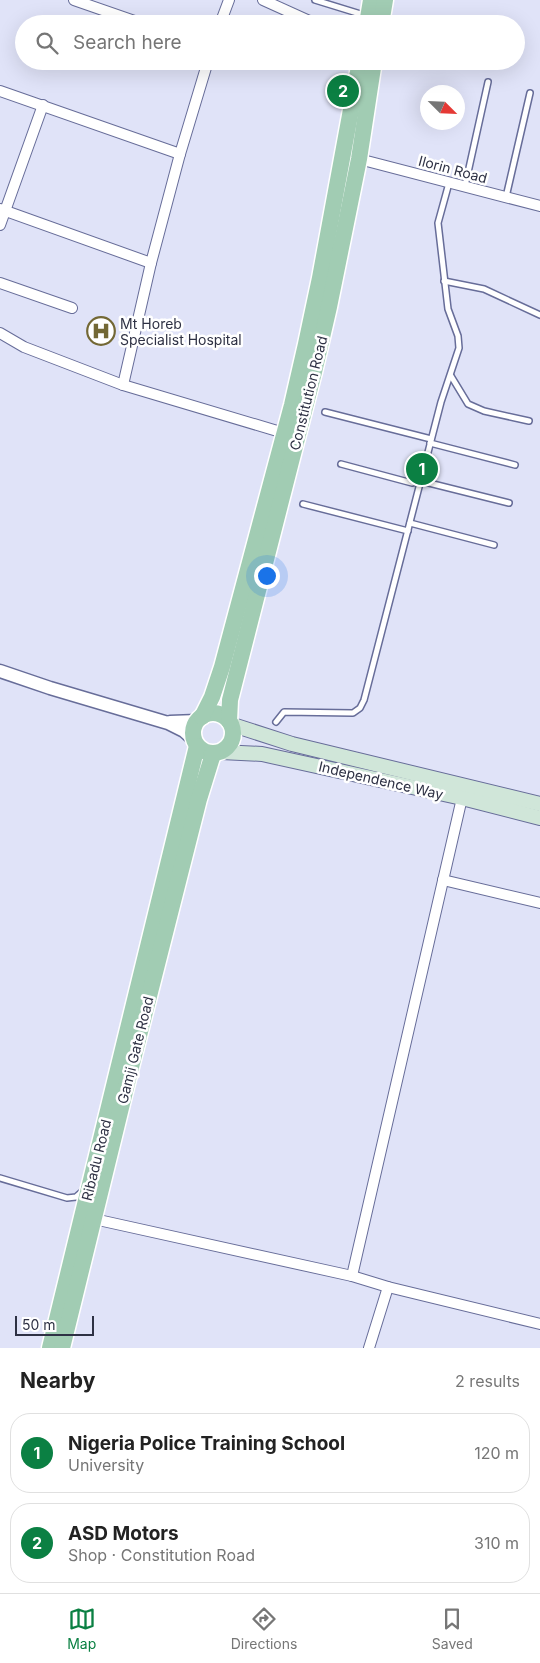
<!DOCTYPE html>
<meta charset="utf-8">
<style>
:root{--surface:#fff;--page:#f6f6f6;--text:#222;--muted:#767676;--line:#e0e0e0;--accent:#0b8043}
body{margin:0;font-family:Inter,sans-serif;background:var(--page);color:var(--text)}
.compass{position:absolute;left:420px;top:85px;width:45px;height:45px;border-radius:50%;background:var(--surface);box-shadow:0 5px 20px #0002;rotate:114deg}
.scale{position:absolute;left:15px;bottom:12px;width:79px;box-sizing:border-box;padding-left:5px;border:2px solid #2e3144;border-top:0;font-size:14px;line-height:18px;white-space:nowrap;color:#2e3144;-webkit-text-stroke:4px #fff;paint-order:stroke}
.you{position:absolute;left:266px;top:575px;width:18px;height:18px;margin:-12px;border:4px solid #fff;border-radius:50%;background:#1a73e8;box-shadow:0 0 0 8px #1a73e833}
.badge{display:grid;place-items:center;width:32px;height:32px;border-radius:50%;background:var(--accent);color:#fff;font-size:16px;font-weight:700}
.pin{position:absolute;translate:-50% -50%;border:2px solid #fff;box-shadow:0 1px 5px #0006}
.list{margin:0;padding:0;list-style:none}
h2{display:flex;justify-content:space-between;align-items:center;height:65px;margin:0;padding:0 20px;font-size:21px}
h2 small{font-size:16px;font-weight:400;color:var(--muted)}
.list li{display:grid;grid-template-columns:32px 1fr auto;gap:15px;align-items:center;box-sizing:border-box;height:80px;margin:0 10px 10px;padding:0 10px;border:1px solid var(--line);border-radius:20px}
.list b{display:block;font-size:19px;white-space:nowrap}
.list p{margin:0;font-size:16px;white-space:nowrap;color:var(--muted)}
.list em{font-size:16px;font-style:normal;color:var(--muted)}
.icon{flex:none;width:28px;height:28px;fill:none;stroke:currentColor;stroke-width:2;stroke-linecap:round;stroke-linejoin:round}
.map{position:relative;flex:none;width:540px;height:1348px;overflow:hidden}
.search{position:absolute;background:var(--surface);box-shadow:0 5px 20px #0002;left:15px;right:15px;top:15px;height:55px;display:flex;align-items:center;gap:12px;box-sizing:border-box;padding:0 18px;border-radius:28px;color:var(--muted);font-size:19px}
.sheet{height:245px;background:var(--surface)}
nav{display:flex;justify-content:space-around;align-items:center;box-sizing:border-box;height:70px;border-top:1px solid var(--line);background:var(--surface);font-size:14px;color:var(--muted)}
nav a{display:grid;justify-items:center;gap:2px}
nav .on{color:var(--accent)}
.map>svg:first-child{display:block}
</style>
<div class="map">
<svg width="540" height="1348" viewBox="0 0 540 1348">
<rect width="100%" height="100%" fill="#e0e3f8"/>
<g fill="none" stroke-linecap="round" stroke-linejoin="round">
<defs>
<g id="service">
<polyline points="315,0 367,16"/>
<polyline points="465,186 488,82"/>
<polyline points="506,197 530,93"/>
<polyline points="444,281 484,289 540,315"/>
<polyline points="451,376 468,404 484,411 529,421"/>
<polyline points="325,412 431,439"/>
<polyline points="430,443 515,465"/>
<polyline points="341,464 412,483 421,481 509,503"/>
<polyline points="303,504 408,531"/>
<polyline points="410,523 494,545"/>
<polyline points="276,722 284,712 353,713 360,708 364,700 441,402 459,348 458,336 448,309 438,223 449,183"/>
<polyline points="0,1178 67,1198 76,1197 84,1190"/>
</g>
<g id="minor">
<polyline points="74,0 143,24"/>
<polyline points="263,0 316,24"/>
<polyline points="220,24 229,0"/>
<polyline points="0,91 180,154"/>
<polyline points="359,159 540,206"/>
<polyline points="0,209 151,263"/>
<polyline points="0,225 43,105"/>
<polyline points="0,283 72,308"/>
<polyline points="0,333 24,347 123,385 284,433"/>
<polyline points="123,385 151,263 180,154 208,61"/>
<polyline points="443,880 540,903"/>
<polyline points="94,1219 352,1276 388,1287 540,1324"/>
<polyline points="352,1276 462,798"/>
<polyline points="369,1348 388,1287"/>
</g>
<g id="tertiary">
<polyline points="0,671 50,688 168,723 184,731 194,740"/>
<polyline points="170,722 197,721"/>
</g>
<g id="secondary">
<polyline points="230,724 292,744 540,804"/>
<polyline points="221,752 262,754 462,798 540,818"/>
</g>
<g id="primary">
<polyline points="367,24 371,0"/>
<polyline points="381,24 385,0"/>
<circle cx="213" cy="733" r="20"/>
<polyline points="202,717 212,697 222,667 292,405 306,344 320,278 360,61"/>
<polyline points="229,721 230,700 314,372 329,307 359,159 374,61"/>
<polyline points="50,1348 197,746"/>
<polyline points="62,1348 130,1071 199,799 213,754"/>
</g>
</defs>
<use href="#service" stroke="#676d99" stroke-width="8"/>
<use href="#minor" stroke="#676d99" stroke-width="12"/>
<use href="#tertiary" stroke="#676d99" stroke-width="15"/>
<use href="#secondary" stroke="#676d99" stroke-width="16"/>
<use href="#primary" stroke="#fff" stroke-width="19"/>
<use href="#service" stroke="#fff" stroke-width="5"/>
<use href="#minor" stroke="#fff" stroke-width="10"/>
<use href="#tertiary" stroke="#fff" stroke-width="12"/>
<use href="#secondary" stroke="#d0e6d9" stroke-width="14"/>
<use href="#primary" stroke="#a1ccb3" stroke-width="16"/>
</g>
<defs>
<symbol id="hospital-ring" viewBox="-11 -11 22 22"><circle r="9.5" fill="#fff" stroke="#736835" stroke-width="1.5"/><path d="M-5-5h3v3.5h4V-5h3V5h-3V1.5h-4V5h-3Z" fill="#736835"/></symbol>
</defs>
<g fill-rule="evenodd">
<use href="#hospital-ring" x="85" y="315" width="32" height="32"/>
</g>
<g text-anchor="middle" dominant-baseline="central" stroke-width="5" stroke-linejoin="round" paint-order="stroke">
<g font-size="14" fill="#2e3144" stroke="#fff">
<text transform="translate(453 169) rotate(15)">Ilorin Road</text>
<text transform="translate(308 393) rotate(-76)">Constitution Road</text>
<text transform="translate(381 780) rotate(13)">Independence Way</text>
<text transform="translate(135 1050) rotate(-76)">Gamji Gate Road</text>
<text transform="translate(96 1160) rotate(-76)">Ribadu Road</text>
</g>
<g font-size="14" fill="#2e3144" stroke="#fff" text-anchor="start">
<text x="120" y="323">Mt Horeb<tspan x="120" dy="16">Specialist Hospital</tspan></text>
</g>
</g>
</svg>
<svg class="compass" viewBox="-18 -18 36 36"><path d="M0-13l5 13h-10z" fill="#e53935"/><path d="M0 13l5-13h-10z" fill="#767676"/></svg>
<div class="scale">50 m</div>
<div class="you"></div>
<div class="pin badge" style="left:422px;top:469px">1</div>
<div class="pin badge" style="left:343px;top:91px">2</div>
<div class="search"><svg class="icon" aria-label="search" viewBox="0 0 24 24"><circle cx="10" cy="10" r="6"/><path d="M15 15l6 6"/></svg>Search here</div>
</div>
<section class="sheet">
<h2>Nearby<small>2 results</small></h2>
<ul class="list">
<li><span class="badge">1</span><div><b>Nigeria Police Training School</b><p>University</p></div><em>120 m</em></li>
<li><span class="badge">2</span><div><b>ASD Motors</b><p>Shop · Constitution Road</p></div><em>310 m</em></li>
</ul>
</section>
<nav>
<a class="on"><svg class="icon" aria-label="map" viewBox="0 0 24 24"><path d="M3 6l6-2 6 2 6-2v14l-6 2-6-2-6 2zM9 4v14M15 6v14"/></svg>Map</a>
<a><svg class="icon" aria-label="directions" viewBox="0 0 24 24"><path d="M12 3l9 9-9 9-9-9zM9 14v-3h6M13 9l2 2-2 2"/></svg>Directions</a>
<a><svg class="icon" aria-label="saved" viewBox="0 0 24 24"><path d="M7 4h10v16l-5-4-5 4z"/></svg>Saved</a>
</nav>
